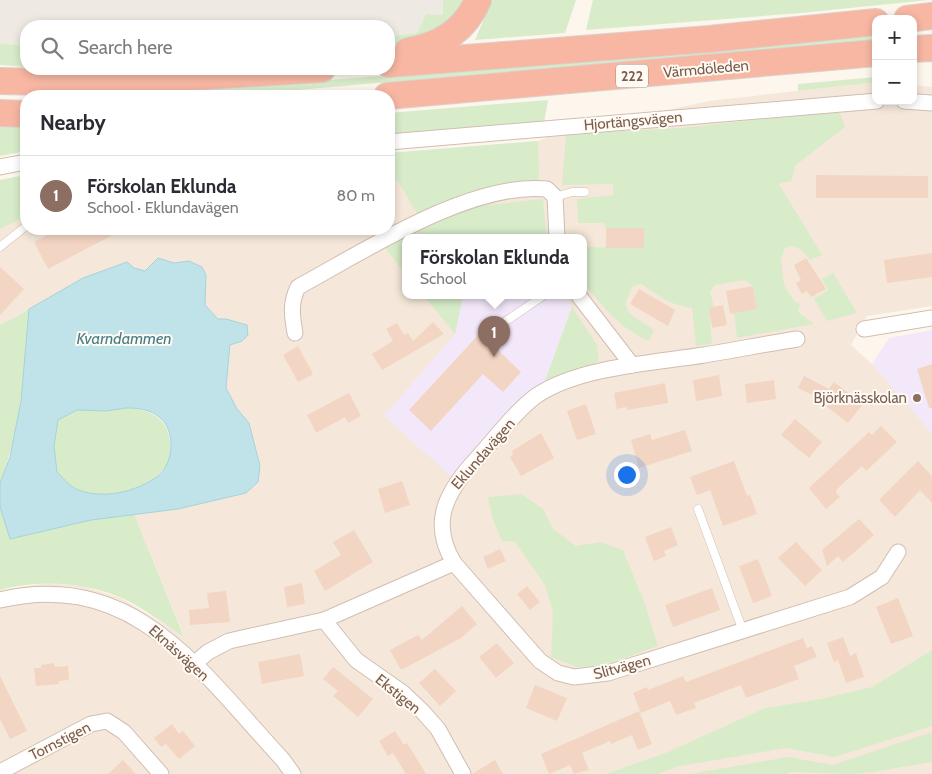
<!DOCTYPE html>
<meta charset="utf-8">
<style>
:root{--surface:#fff;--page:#f7f7f7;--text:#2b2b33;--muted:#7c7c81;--line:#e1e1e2;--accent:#0f766e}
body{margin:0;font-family:Cabin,sans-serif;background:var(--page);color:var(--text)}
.controls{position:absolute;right:15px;top:15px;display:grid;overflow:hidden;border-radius:10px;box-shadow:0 2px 8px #0003}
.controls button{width:45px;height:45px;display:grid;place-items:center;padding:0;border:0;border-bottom:1px solid var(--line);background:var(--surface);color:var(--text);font:25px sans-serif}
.you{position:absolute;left:626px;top:474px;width:18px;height:18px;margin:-12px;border:4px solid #fff;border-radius:50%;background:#1a73e8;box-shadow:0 0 0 8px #1a73e833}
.badge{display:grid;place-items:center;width:32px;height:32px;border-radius:50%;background:var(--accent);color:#fff;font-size:16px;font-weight:700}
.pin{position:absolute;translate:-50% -41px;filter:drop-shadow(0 1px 2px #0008)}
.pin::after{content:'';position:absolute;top:26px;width:18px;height:15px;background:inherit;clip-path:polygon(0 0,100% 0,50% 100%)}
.popup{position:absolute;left:402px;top:234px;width:185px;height:65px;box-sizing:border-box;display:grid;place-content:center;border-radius:10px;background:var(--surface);filter:drop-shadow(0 1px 4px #0005);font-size:16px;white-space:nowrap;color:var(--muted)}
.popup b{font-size:19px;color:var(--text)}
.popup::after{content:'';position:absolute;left:50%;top:100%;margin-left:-10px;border:10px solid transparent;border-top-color:var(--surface)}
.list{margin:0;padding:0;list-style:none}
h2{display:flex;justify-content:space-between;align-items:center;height:65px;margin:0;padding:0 20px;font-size:21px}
h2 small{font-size:16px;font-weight:400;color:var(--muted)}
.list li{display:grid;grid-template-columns:32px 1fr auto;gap:15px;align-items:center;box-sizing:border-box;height:80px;padding:0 20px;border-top:1px solid var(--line)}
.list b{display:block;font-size:19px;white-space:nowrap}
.list p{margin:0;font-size:16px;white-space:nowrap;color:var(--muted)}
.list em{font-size:16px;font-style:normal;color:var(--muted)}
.icon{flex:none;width:28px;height:28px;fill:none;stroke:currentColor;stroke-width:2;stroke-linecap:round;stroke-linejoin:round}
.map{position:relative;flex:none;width:932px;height:774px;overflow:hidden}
.search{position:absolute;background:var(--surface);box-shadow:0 2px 8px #0003;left:20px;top:20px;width:375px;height:55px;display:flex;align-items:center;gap:12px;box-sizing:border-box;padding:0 18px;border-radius:20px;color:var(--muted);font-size:19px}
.panel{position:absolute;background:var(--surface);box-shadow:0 2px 8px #0003;left:20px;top:90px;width:375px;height:145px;border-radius:20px}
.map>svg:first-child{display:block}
</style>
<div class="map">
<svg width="932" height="774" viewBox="0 0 932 774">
<rect width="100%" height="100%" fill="#fdf6ec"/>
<path fill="#f5e8da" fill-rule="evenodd" d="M874,82H876V101H913V85L932,87V306L867,316L851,345L872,364L932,433V774H0V590L47,583L82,586L121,598L184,636L134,514L178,509L260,466L249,423L237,409L226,388L231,344L242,341L205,305L206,275L202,267L189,261L174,263L158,258L145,271L134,268L83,278L0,325V180L26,175V229H389V153L538,141L551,136L709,101ZM405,238H583V296H405Z"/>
<polygon fill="#efe9e4" points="0,0 443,0 443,15 426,14 417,33 389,36 389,26 26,26 26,45 0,44"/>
<g fill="#f3e8fa">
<polygon points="463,296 564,296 572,307 545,381 525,395 451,476 384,416 455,334"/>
<polygon points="932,330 932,433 872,364 889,338"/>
</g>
<g fill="#d8ecc9">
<polygon points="443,0 466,0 459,12 419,41 389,47 389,36 417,33 426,14 443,15"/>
<polygon points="492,0 576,0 565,33 475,40"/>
<polygon points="593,0 929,0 801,13 586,30"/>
<path d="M876,33V40L274,92L203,96H79C345,82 610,57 876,33Z"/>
<polygon points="0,44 26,45 26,67 0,65"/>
<polygon points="876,77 876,82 798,91 798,84"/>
<polygon points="548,100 544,123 389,135 389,113"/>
<path d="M839,111L845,127L796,165L791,181L779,184L822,255L810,260L802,250L792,246L785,248L781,258L783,278L785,287L795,302L800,304L798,312L814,324L737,338L734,313L757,309L753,286L745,280L715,285L710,292L714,307L709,308L712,344L696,346L692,308C671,305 659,297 642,284L633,286L625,304L630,314L654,330L649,341C614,325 608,309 583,284V280L587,278L583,271V247L643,248L644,228H606L603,223H578L577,199L613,195V184L562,185L566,134L680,128Z"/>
<polygon points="0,125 26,128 26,151 0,156"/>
<polygon points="538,141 539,183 418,215 399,183 389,177 389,153"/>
<polygon points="26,175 26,216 0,229 0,180"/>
<polygon points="543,199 547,238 405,238 405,273 385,248 428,224 479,206"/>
<polygon points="833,273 857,313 827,321 814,299 828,290 822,279"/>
<polygon points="424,296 463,296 455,334"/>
<polygon points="572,307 597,345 599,359 594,365 565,372 545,381"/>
<path d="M29,309C24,369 22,427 0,483V325Z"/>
<path d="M126,408C147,409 167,416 170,441C170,445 172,452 171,456C160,489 104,503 75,488C68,485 62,477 57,472L54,446L58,419L77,410L106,411Z"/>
<polygon points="521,494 543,509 553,529 576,546 600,542 623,550 645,604 658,646 605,665 577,667 551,657 553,612 545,585 515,542 502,541 493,520 488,497"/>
<path d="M0,507L11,539L91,520L134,514L184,637C164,624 144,608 122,598C85,582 38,579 0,590Z"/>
<polygon points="932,650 932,726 835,757 786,748 675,767 659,774 606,774 668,752 765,708 821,699 872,687"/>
<polygon points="932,732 932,762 873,772 849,774 791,772 787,774 690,774 788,757 833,765"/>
</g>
<path fill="#bfe3e8" stroke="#a5d3da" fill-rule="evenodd" d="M158,258L174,263L189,261L202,267L206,275L205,305L218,319H226L247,325L248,335L242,341L230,345L226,388L237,409L249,423L260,466L258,482L246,493L178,509L91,520L10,539L0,507V483L10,457L21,401L29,309L83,278L127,262L134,268L145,271ZM126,408C137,408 149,409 159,417C176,430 174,462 159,475C138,492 100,501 74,488C68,484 62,477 57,472L54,446L58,420L77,410L106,411Z"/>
<g fill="#f3d5c3">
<polygon points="816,175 928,176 928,198 816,198"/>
<rect x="606" y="228" width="38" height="20"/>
<polygon points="59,229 124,229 48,269 34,242"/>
<polygon points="932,253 932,277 887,283 884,260"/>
<polygon points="806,258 826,289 811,297 807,291 802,294 796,283 801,280 794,265"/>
<polygon points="0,267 24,289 0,315"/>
<polygon points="753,286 757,309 730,314 726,291"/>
<polygon points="639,289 675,310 668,326 630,304"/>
<polygon points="723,305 727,325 712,328 709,308"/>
<polygon points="433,322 444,334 382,370 372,354 393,341 386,329 397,323 404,335 408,333 413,341"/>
<polygon points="480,333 521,372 503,392 483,374 431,431 409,410"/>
<polygon points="298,346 313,374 298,382 283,355"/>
<polygon points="932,364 932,408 929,408 917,369"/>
<polygon points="719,375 722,396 696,401 693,380"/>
<polygon points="804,376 829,389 834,382 863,404 848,423 813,396 816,394 810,394 798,388"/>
<polygon points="774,380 776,399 747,403 745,384"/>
<polygon points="665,383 668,403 627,410 626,407 617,409 614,393"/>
<polygon points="349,393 361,416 348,423 345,417 316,433 307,415"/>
<polygon points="586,404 596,434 577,440 567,411"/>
<polygon points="795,419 822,442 809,458 781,435"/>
<polygon points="881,426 897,442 866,471 862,466 837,489 836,493 840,497 826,509 809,488 869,432 872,435"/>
<polygon points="685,430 692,451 639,468 631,440 650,434 652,440"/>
<polygon points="541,433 554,458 521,476 510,457 513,454 512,451"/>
<polygon points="734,461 747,496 750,495 757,514 723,526 710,490 697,495 690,477"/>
<polygon points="918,461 932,476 932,503 920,490 895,517 879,500"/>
<polygon points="402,481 410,505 385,513 378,489"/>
<polygon points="859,519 874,535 843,562 838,556 827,566 822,550"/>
<polygon points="671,527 678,545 664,551 666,556 654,561 645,537"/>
<polygon points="354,530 373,562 325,591 314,571 341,555 333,542"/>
<polygon points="796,542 822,570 805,586 778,558"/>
<polygon points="500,549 506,561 488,569 483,557"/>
<polygon points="758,559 772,596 753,603 739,566"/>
<polygon points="302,583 305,604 287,607 284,587"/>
<polygon points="527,586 540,602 530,610 517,594"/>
<polygon points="712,588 720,610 673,627 665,605"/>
<polygon points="226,591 230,622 190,625 189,610 209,608 207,593"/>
<polygon points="898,598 913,636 891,644 876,607"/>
<polygon points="462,606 477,624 461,638 401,670 390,650 418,635 422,640"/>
<polygon points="843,637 850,656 856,653 864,677 846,683 838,660 834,662 827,643"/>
<polygon points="803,638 807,648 812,646 817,657 794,666 799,679 746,698 741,685 694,703 696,708 676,715 670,701 641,713 633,693 647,687 648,690 683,676 686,682"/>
<polygon points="497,643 514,663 496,678 479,657"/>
<polygon points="300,654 304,676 262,684 258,662"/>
<polygon points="54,663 55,667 68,666 69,680 59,681 59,684 36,686 34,668 41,668 41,665"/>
<polygon points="333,667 373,699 358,717 333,696 338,691 323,679"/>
<polygon points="435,669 456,691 440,706 419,683"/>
<polygon points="0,676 27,731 10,739 0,719"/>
<polygon points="535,685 567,698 557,721 526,708"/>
<polygon points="639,711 652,744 638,750 632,735 611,744 610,741 582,753 589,770 574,774 570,765 549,774 541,754"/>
<polygon points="172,724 179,734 183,731 195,746 179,759 166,744 161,747 154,738"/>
<polygon points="395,731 404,745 407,743 426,774 406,774 393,753 388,756 379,741"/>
<polygon points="123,760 136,774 108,774"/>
<polygon points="495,760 503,774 472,774"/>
</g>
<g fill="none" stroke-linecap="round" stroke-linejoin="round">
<defs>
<g id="lane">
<polyline points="555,197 572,192 585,192"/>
<polyline points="0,247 26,226"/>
<polyline points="500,325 543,296"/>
<polyline points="698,509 743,631"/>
</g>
<g id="street">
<polyline points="904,101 932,103"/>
<polyline points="389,142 877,101"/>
<polyline points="0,167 26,162"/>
<polyline points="579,296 632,365"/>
<polyline points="864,329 932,318"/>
<path d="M295,333C292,316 290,303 298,287C363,252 471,181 547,189L555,197L557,238"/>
<path d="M797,339C766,344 735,350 704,355C653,363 578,367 536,396C513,413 491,444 471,465C444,496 431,525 454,563L540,661L558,673L574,677L608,673L850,597L882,577L898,552"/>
<path d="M0,600C135,568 203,674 283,760L293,774"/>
<polyline points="324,620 356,660 403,693 423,712 438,729 463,774"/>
<polyline points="194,664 208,652 229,641 324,620 454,563"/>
<polyline points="0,772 91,724 107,721 124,732 161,774"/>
</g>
<g id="highway">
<polyline points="907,19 932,16"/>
<polyline points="913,49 932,48"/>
<path d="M408,51C439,46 465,31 478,0"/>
<polyline points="389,64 709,39 876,22"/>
<polyline points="0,81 96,83 322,69"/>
<polyline points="387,96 876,53"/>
<polyline points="0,113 26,114"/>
</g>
</defs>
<use href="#lane" stroke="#d1beb0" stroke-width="9"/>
<use href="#street" stroke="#d1beb0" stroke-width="17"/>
<use href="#highway" stroke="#dad1cd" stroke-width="28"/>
<use href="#lane" stroke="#fff" stroke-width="8"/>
<use href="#street" stroke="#fff" stroke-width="15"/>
<use href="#highway" stroke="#f7b7a3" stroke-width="26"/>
</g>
<circle fill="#8d6e63" stroke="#fffaf3" stroke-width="2" cx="917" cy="398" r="5"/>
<g text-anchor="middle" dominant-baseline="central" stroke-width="4" stroke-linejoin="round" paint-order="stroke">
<rect fill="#fffaf3" stroke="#a28b7f" stroke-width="1" x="616" y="64.5" width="32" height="23" rx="4"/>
<g font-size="14" font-weight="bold" fill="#7a5c4d">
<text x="632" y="76">222</text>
</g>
<g font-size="15" fill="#7a5c4d" stroke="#fffaf3">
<text transform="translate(706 69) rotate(-5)">Värmdöleden</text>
<text transform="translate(633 121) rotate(-5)">Hjortängsvägen</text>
<text transform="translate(483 454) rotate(-49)">Eklundavägen</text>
<text transform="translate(179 653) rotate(42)">Eknäsvägen</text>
<text transform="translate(622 667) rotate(-15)">Slitvägen</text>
<text transform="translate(398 694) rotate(39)">Ekstigen</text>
<text transform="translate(60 741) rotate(-27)">Tornstigen</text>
</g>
<g font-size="15" fill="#785e54" stroke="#fffaf3" text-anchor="end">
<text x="907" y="398">Björknässkolan</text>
</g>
<g font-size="16" font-style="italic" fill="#437c86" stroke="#fffaf3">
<text x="124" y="338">Kvarndammen</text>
</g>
</g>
</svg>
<div class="controls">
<button>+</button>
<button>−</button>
</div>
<div class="you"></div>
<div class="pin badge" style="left:494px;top:357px;background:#8d6e63">1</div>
<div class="popup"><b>Förskolan Eklunda</b>School</div>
<div class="search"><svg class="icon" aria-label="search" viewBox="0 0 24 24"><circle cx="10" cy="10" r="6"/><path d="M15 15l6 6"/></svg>Search here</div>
<section class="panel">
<h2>Nearby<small></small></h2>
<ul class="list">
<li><span class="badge" style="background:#8d6e63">1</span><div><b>Förskolan Eklunda</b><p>School · Eklundavägen</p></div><em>80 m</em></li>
</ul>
</section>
</div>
